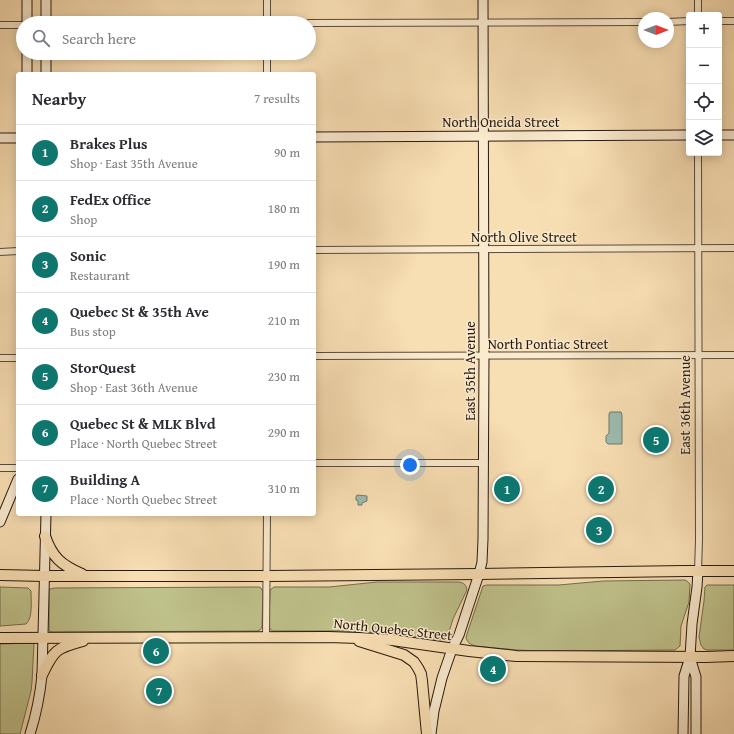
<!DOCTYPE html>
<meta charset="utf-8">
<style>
:root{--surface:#fff;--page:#f2f2f3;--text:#2b2b33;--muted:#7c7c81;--line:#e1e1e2;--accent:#0f766e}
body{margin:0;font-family:"Gentium Book Plus",serif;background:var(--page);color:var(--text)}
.controls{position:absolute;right:12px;top:12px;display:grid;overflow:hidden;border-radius:4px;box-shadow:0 2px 10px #0003}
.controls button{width:36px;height:36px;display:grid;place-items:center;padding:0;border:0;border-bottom:1px solid var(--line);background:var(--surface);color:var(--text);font:20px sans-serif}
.compass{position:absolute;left:638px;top:12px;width:36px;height:36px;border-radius:50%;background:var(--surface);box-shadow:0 2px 10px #0003;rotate:90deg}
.you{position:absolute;left:410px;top:465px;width:14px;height:14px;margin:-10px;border:3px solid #fff;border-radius:50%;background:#1a73e8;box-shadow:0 0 0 6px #1a73e833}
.badge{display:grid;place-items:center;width:26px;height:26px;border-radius:50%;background:var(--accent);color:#fff;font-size:13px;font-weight:700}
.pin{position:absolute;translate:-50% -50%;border:2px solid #fff;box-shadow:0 1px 4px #0006}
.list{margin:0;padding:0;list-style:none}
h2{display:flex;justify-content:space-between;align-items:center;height:52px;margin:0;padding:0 16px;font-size:17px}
h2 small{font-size:13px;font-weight:400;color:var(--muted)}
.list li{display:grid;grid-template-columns:26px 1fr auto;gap:12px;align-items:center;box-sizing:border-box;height:56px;padding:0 16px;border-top:1px solid var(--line)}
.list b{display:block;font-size:15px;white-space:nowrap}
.list p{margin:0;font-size:13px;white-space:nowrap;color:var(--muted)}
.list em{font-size:13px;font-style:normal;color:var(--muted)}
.icon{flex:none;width:22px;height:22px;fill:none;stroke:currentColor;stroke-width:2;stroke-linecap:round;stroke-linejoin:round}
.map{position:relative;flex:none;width:734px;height:734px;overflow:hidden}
.search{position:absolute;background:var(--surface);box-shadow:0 2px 10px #0003;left:16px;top:16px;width:300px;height:44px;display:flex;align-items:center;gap:10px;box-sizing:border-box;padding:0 14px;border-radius:22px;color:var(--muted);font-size:15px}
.panel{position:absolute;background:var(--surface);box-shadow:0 2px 10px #0003;left:16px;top:72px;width:300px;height:444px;border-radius:4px}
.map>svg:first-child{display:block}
</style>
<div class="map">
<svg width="734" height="734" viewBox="0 0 734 734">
<rect width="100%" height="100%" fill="#f8deb3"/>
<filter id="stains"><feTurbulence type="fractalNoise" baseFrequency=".005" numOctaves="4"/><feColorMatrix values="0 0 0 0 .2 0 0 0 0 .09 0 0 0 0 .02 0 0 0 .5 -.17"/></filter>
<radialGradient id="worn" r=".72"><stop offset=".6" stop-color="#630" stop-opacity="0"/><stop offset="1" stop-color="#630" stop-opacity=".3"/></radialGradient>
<g fill="#bfc18b" stroke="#746d4c">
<path d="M685,580L688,582L690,584L689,602L681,626L680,646L675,650L540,651L517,650L475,646C469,644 467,642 466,637L483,586L487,585H559L603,581Z"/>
<path d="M377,582H457C463,582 466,584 467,590L453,619L448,635L447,638L442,640L385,633L343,631H273L271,630L269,627L270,590L274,587H329Z"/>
<polygon points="707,585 734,585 734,650 707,650 704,649 701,645 699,637 704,601 705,587"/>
<path d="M0,587L28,588L31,591C31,601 33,618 26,624L0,626Z"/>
<polygon points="259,587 261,588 263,592 262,627 260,630 257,631 52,632 49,631 49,591 50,589 55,588"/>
<polygon points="34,643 32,682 31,691 20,734 0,734 0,644"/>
</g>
<g fill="#9dbcb0" stroke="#6e7b6f">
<polygon points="610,412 621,412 622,415 622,444 608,444 606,442 606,436 609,433 609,414"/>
<polygon points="357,495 367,496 367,501 362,503 362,505 358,505 358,501 356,500 356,497"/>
</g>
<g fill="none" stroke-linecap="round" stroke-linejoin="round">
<defs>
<g id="street">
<polyline points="267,0 267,23"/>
<polyline points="698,0 698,15"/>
<polyline points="719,21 734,21"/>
<polyline points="668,22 689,21"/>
<polyline points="309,23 644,22"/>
<polyline points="0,25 23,25"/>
<polyline points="267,74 267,53"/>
<polyline points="314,250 734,248"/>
<polyline points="0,252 18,251"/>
<polyline points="314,356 734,355"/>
<polyline points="0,358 18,358"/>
<polyline points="314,463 483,463"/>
<polyline points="0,468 18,468"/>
<polyline points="698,571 699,540 698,153"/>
<polyline points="266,637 267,514"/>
</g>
<g id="secondary">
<polyline points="27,0 27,23"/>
<polyline points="46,23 46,0"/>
<polyline points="27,53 27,74"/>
<polyline points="46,74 46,53"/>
<polyline points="719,135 734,135"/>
<polyline points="314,137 689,135"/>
<polyline points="0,138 18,138"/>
<polyline points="0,522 18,479"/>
<polyline points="690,657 696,677 696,734"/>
<path d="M30,734C36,715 40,696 42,675L46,514"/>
<polyline points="431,734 434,711 442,678 452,649 459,635 479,574 482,562 483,539 484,356 483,0"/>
<polyline points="683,734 684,676 690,657 692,624 697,587 698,571"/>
</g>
<g id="primary">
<path d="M45,536C52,557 61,565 82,574"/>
<polyline points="0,575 44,576 267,576 479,574 686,571 734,571"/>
<polyline points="0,638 328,637 359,638 392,640 469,651 516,656 706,657 734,656"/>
<polyline points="359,641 404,655 414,662 418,668 421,674 422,681 427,734"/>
<path d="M42,675C54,650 56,648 83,641"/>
</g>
</defs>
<use href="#street" stroke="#5c4a36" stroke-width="8"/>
<use href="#secondary" stroke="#28190d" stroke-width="11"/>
<use href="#primary" stroke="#28190d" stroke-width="12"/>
<use href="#street" stroke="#faeace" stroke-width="6"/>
<use href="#secondary" stroke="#faeace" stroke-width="9"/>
<use href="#primary" stroke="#f8deb3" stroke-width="10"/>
</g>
<g text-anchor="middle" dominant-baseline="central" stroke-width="3" stroke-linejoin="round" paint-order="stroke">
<g font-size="14" fill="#28190d" stroke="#faeace">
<text x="501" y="122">North Oneida Street</text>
<text x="524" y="237">North Olive Street</text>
<text x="548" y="344">North Pontiac Street</text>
<text transform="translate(470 371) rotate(-90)">East 35th Avenue</text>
<text transform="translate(685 405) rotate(-90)">East 36th Avenue</text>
<text transform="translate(393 629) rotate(6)">North Quebec Street</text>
</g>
</g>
<rect width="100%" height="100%" filter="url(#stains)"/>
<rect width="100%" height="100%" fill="url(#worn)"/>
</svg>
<div class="controls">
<button>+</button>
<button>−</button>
<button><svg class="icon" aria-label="locate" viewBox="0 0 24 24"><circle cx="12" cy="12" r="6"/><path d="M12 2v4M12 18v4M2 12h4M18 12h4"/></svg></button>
<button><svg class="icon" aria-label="layers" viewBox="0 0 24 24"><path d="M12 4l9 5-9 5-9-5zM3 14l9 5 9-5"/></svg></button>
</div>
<svg class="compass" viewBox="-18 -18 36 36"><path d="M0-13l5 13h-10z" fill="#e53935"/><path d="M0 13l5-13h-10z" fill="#7c7c81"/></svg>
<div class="you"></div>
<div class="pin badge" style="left:507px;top:489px">1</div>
<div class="pin badge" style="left:601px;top:489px">2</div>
<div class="pin badge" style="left:599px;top:530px">3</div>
<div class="pin badge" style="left:493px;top:669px">4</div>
<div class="pin badge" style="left:656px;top:440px">5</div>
<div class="pin badge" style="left:156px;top:651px">6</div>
<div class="pin badge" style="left:159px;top:691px">7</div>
<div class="search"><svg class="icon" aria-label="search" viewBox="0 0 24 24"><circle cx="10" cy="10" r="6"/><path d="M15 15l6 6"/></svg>Search here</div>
<section class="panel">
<h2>Nearby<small>7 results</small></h2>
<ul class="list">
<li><span class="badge">1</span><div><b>Brakes Plus</b><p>Shop · East 35th Avenue</p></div><em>90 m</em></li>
<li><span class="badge">2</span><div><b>FedEx Office</b><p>Shop</p></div><em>180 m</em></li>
<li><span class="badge">3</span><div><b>Sonic</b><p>Restaurant</p></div><em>190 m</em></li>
<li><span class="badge">4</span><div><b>Quebec St &amp; 35th Ave</b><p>Bus stop</p></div><em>210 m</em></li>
<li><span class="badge">5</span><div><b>StorQuest</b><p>Shop · East 36th Avenue</p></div><em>230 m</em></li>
<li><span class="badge">6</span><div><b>Quebec St &amp; MLK Blvd</b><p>Place · North Quebec Street</p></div><em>290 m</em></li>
<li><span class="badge">7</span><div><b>Building A</b><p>Place · North Quebec Street</p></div><em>310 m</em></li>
</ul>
</section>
</div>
